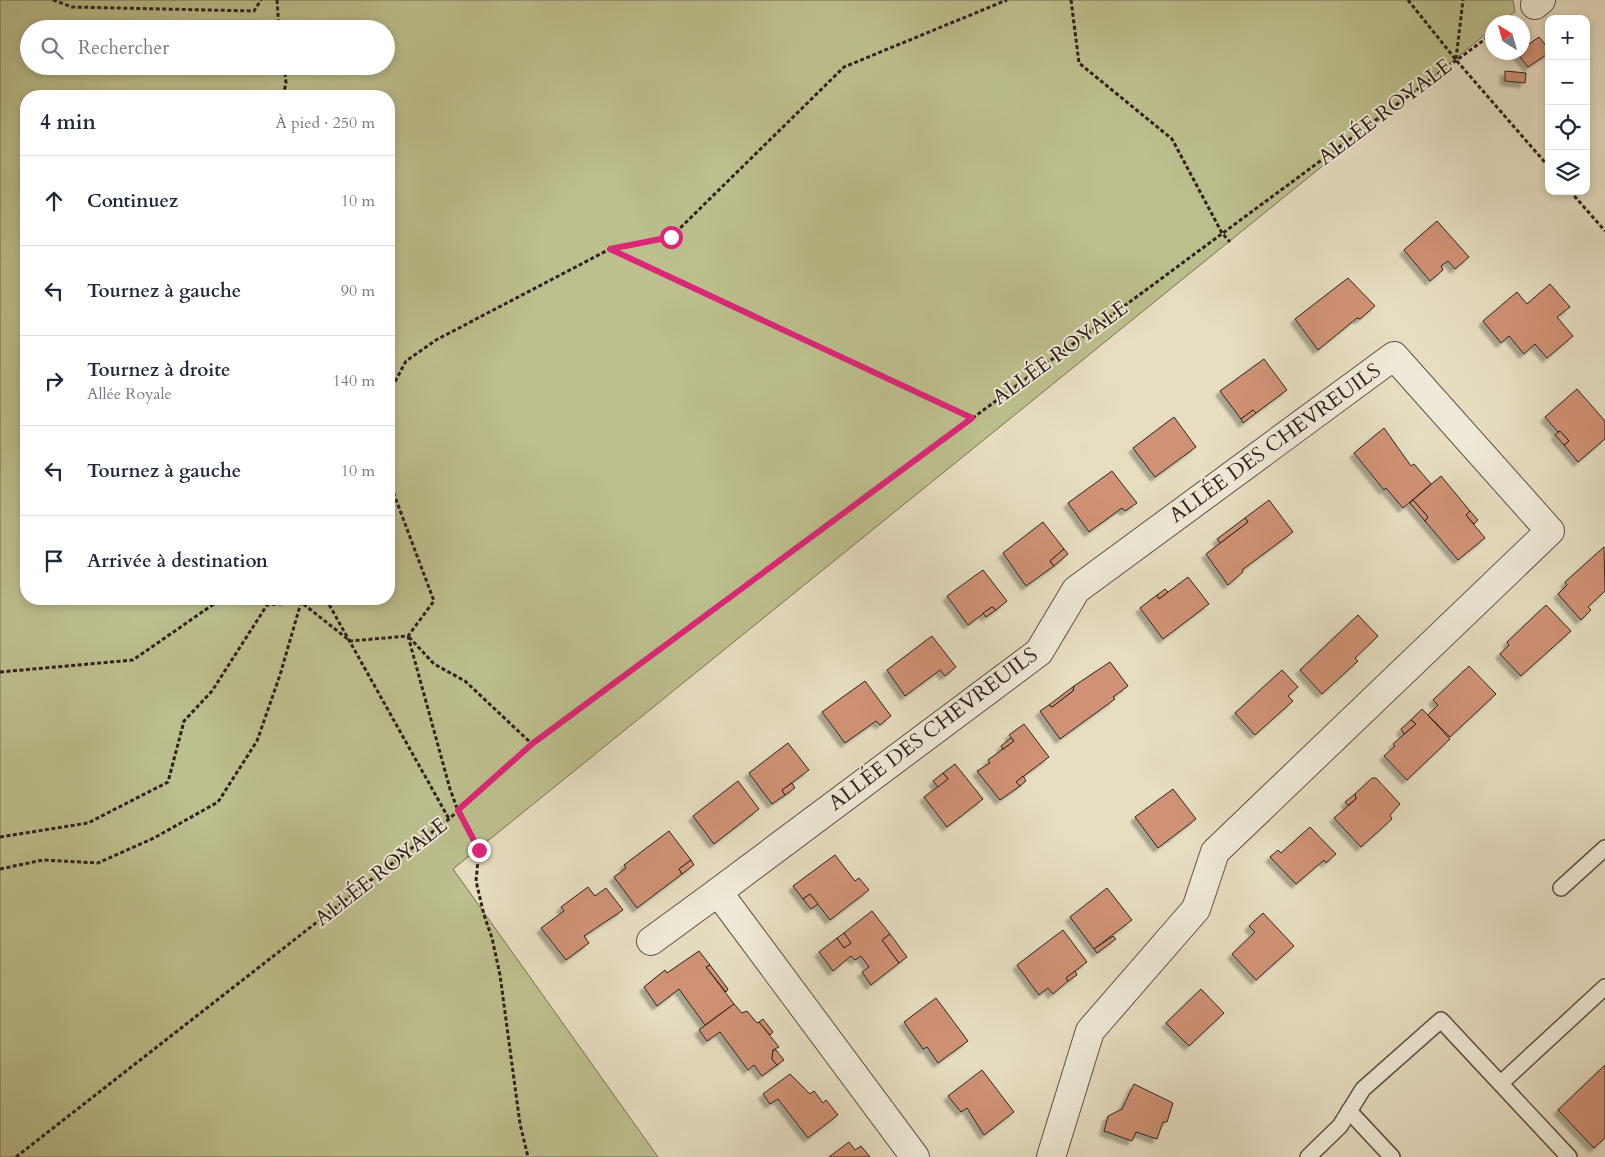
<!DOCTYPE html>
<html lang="fr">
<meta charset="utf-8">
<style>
:root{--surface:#fff;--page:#f6f6f7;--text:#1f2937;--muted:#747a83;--line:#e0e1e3}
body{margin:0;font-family:Cardo,serif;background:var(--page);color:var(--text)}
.controls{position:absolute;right:15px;top:15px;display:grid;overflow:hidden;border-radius:10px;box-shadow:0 2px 8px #0003}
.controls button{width:45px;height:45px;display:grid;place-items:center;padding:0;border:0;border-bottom:1px solid var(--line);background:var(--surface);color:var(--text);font:25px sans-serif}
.compass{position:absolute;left:1485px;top:15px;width:45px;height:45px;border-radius:50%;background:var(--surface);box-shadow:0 2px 8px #0003;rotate:323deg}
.stop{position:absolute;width:15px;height:15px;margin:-11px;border:4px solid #db2777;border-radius:50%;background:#fff}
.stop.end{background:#db2777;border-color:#fff;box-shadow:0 1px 5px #0008}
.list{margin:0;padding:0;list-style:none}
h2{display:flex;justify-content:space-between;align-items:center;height:65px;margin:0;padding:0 20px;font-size:21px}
h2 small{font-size:16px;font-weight:400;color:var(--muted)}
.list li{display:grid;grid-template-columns:32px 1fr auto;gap:15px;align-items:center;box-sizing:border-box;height:90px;padding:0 20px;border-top:1px solid var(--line)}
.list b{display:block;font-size:19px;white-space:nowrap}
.list p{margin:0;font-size:16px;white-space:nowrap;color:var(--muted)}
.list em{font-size:16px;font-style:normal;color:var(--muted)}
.icon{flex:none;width:28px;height:28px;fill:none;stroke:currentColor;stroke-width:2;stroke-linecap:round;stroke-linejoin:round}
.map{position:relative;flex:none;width:1605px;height:1157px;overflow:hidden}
.search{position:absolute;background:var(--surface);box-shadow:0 2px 8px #0003;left:20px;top:20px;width:375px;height:55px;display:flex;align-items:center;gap:12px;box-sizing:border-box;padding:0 18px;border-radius:28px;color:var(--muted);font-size:19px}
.panel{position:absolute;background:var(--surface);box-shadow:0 2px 8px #0003;left:20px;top:90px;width:375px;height:515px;border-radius:20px}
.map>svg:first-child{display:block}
</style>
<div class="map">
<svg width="1605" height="1157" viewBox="0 0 1605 1157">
<defs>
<filter id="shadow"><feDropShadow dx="-4.5" dy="4.5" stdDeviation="1" flood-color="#0004"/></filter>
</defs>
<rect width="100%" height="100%" fill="#e7dec2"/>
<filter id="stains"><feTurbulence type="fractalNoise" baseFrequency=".004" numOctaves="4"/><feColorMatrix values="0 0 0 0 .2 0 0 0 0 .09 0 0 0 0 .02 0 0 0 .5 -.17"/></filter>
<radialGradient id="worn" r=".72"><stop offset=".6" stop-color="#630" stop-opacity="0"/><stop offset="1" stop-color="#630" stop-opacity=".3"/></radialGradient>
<path fill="#bdbf8e" stroke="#767156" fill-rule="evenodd" d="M0,0H1513L1515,12L1501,22H1492V29L453,869L658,1157H0ZM29,29H386V66H29ZM26,96H389V599H26Z"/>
<g fill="#d09276" stroke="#2f231d" filter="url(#shadow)">
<polygon points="1539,37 1549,49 1549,53 1528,67 1517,53 1522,52 1522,49"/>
<polygon points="1505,71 1526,73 1525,83 1505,81"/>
<polygon points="1437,221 1469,257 1455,269 1448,261 1441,266 1443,270 1430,281 1404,250"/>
<polygon points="1348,278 1375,306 1360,319 1357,318 1318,350 1295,319"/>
<polygon points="1550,284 1570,307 1557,317 1573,336 1547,358 1535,344 1524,354 1509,336 1501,343 1483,321 1517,292 1527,304"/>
<polygon points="1264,359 1287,390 1256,413 1253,410 1241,419 1220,391"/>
<polygon points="1577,389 1605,421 1605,439 1578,462 1564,445 1569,441 1560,431 1558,432 1545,417"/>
<polygon points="1253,410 1256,413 1243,423 1241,419"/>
<polygon points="1174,417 1196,447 1155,477 1133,448"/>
<polygon points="1384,428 1411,466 1414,464 1431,484 1403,508 1386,488 1384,490 1354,453"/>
<polygon points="1560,431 1569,441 1564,445 1555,435"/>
<polygon points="1112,471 1137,503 1125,511 1122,508 1089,532 1068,503"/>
<polygon points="1441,476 1470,511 1466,515 1485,538 1458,560 1425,521 1428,517 1413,500"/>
<polygon points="1269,500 1293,532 1242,570 1243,572 1228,585 1206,554 1248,522 1245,518"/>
<polygon points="1413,500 1428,517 1425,521 1410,503"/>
<polygon points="1470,511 1478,520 1474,524 1466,515"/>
<polygon points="1245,518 1248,522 1220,543 1217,539"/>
<polygon points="1043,522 1064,549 1050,561 1054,566 1026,586 1003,553"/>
<polygon points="1604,547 1605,591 1588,607 1591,610 1581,620 1558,594 1567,585 1565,582"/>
<polygon points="1064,549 1068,554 1054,566 1050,561"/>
<polygon points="983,570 1007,601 996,610 992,607 968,625 947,596"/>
<polygon points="1188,577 1209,604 1163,639 1140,608 1157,595 1159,599"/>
<polygon points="1165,589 1168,592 1159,599 1157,595"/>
<polygon points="1546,605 1571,631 1521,676 1500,654 1509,645 1507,642"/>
<polygon points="992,607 996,610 986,617 983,613"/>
<polygon points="1358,615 1378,636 1355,658 1358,661 1322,694 1300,670"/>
<polygon points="932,636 956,667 945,676 940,670 905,696 887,670"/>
<polygon points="1110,662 1128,686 1113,697 1115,699 1060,739 1040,711 1049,705 1052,707 1073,691 1074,686"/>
<polygon points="1469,666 1496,694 1450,737 1428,715 1438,705 1433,700"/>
<polygon points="1282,670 1298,687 1288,696 1293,701 1255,735 1235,713"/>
<polygon points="865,681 891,716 880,725 876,721 845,743 822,712"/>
<polygon points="1074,686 1073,691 1052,707 1049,705"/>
<polygon points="1422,709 1450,739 1407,780 1384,756 1395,746 1393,744 1416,724 1411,720"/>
<polygon points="1411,720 1416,724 1404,734 1401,729"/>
<polygon points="1024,724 1049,757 1016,782 1020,786 1000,800 977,771 990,763 988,760 1014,741 1009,735"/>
<polygon points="1011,738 1014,741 1003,749 1001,746"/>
<polygon points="788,743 809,770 782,790 785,795 772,804 749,773"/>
<polygon points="955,764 983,799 947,827 924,797 948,779 943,773"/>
<polygon points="943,773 948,779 938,787 933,781"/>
<polygon points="1023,776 1026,781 1020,786 1016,782"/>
<polygon points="1372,778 1376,778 1400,804 1390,815 1392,819 1361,847 1334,818 1356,799 1355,794"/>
<polygon points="738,781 759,809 714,844 693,816"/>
<polygon points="792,783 795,788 785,795 782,790"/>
<polygon points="1173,789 1196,819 1158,848 1135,817"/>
<polygon points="1355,794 1356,799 1348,805 1345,802"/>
<polygon points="1310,827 1336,854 1326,863 1324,860 1296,884 1270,857 1278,850 1281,853"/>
<polygon points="669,831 691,860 679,869 682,874 637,908 614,877 626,868 624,865"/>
<polygon points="835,855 855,881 859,878 869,890 830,920 810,894 803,899 793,886"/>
<polygon points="691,860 694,865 682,874 679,869"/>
<polygon points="588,887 595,896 606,888 623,910 584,936 589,943 566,960 541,928 564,911 561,907"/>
<polygon points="1107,888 1132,920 1094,949 1070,917"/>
<polygon points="810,894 818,904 811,909 803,899"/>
<polygon points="872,911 890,934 882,940 899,963 871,985 862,972 869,967 861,956 855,960 851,956 833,971 819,952 837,938 844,948 851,943 844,933"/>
<polygon points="1263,913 1294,946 1256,980 1232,954 1255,932 1249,926"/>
<polygon points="1063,930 1087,962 1066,978 1068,981 1053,994 1048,988 1039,995 1017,965"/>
<polygon points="844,933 851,943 844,948 837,938"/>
<polygon points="890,934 907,957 899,963 882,940"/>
<polygon points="1113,936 1116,939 1097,953 1094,949"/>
<polygon points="699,951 710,965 706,967 734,1004 705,1025 679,989 657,1006 644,987 665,970 667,973"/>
<polygon points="710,965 728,989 726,992 706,967"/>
<polygon points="1075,971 1077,975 1068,981 1066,978"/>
<polygon points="1201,989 1224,1013 1189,1046 1166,1023"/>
<polygon points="936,998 968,1041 938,1063 927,1047 923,1049 904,1022"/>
<polygon points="734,1004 742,1013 747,1011 757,1023 759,1022 779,1047 773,1050 772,1059 777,1065 762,1076 754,1065 748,1070 720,1032 707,1041 699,1030"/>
<polygon points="763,1019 773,1032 770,1035 759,1022"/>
<polygon points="773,1050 776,1050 784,1060 777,1065 772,1059"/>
<polygon points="1605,1065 1605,1138 1594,1148 1558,1110"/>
<polygon points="982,1070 1014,1112 984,1135 967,1108 961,1112 948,1096"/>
<polygon points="790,1074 810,1094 814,1091 823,1103 826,1100 838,1115 808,1138 778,1099 770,1104 763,1094"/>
<polygon points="1134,1084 1173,1103 1167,1122 1163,1122 1157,1139 1136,1132 1132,1141 1104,1131 1108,1116 1122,1109"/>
<polygon points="849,1142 855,1150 861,1146 870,1157 829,1157"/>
</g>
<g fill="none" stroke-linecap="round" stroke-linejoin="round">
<defs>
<g id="service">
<polyline points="1561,888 1605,848"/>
<polyline points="1501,1083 1605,987"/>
<polyline points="1349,1111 1392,1157"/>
<polyline points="1308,1157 1340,1126 1363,1089 1441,1020 1569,1157"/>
</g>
<g id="minor">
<polyline points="1535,5 1541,0"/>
<polyline points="651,941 718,892"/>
<polyline points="915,1157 718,892 1039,652 1076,590 1394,356 1550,531 1215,852 1196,909 1090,1031 1051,1157"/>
</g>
</defs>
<use href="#service" stroke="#5d5246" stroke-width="18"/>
<use href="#minor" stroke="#5d5246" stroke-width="30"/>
<g stroke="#2f231d" stroke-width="3" stroke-dasharray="4 2.5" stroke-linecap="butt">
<polyline points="53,0 72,7 254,11 261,0"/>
<polyline points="277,0 279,29"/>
<polyline points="1071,0 1079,63 1172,139 1222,233 1230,242"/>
<polyline points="1408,0 1456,60 1549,167"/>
<polyline points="1456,59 1463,0"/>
<polyline points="283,96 286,83 284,66"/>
<polyline points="1570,191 1605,231"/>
<polyline points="610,249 972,418"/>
<polyline points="389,393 406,361 436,340 610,249 671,237 844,67 1007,0"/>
<polyline points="326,599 449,819"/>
<polyline points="408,636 450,789 458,811 479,850 476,881 484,915 492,938 500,975 520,1124 528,1157"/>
<polyline points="409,637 434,664 465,681 532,744"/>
<polyline points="0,672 133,660 221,599"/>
<polyline points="0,837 88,823 168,782 184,721 212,691 267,605 301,602 350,641 408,636 434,601 389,481"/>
<polyline points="0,869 43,860 98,863 154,838 218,802 257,741 280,675 302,599"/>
<polyline points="16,1157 449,819 532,744 1492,34"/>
</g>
<use href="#service" stroke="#efead7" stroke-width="15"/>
<use href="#minor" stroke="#efead7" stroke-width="28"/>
</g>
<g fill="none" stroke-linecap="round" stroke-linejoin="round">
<polyline stroke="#db2777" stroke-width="6" points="479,850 458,810 532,744 972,418 610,249 671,237"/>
</g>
<g text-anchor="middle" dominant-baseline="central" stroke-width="4" stroke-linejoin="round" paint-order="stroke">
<g font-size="21" fill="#2f231d" stroke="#efead7">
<text transform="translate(1385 112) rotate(-37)">ALLÉE ROYALE</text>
<text transform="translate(1060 353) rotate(-36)">ALLÉE ROYALE</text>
<text transform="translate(1275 443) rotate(-36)">ALLÉE DES CHEVREUILS</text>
<text transform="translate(933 729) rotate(-37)">ALLÉE DES CHEVREUILS</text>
<text transform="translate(381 872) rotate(-38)">ALLÉE ROYALE</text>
</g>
</g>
<rect width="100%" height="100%" filter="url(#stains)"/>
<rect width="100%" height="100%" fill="url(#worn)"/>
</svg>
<div class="controls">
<button>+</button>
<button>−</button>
<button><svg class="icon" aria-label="locate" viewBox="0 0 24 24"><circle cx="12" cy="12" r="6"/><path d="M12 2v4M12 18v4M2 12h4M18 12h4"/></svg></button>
<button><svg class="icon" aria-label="layers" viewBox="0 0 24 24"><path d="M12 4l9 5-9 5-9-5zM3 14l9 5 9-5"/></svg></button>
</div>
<svg class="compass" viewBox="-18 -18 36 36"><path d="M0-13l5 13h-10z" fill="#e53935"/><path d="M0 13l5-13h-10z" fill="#747a83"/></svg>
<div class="stop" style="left:671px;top:237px"></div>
<div class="stop end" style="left:479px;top:850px"></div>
<div class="search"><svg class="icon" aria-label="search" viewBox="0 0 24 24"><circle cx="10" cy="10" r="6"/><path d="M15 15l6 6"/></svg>Rechercher</div>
<section class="panel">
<h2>4 min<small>À pied · 250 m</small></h2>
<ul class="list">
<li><svg class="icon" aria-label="ahead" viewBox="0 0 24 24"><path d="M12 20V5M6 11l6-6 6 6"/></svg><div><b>Continuez</b></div><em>10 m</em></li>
<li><svg class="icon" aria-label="left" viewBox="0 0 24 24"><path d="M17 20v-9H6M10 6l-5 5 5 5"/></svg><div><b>Tournez à gauche</b></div><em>90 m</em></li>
<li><svg class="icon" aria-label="right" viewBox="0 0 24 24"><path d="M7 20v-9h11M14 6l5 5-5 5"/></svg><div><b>Tournez à droite</b><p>Allée Royale</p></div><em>140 m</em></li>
<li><svg class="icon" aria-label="left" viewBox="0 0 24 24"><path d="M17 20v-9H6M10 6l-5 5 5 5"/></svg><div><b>Tournez à gauche</b></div><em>10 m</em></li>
<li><svg class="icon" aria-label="arrive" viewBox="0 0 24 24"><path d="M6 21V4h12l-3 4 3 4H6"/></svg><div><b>Arrivée à destination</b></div></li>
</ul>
</section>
</div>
